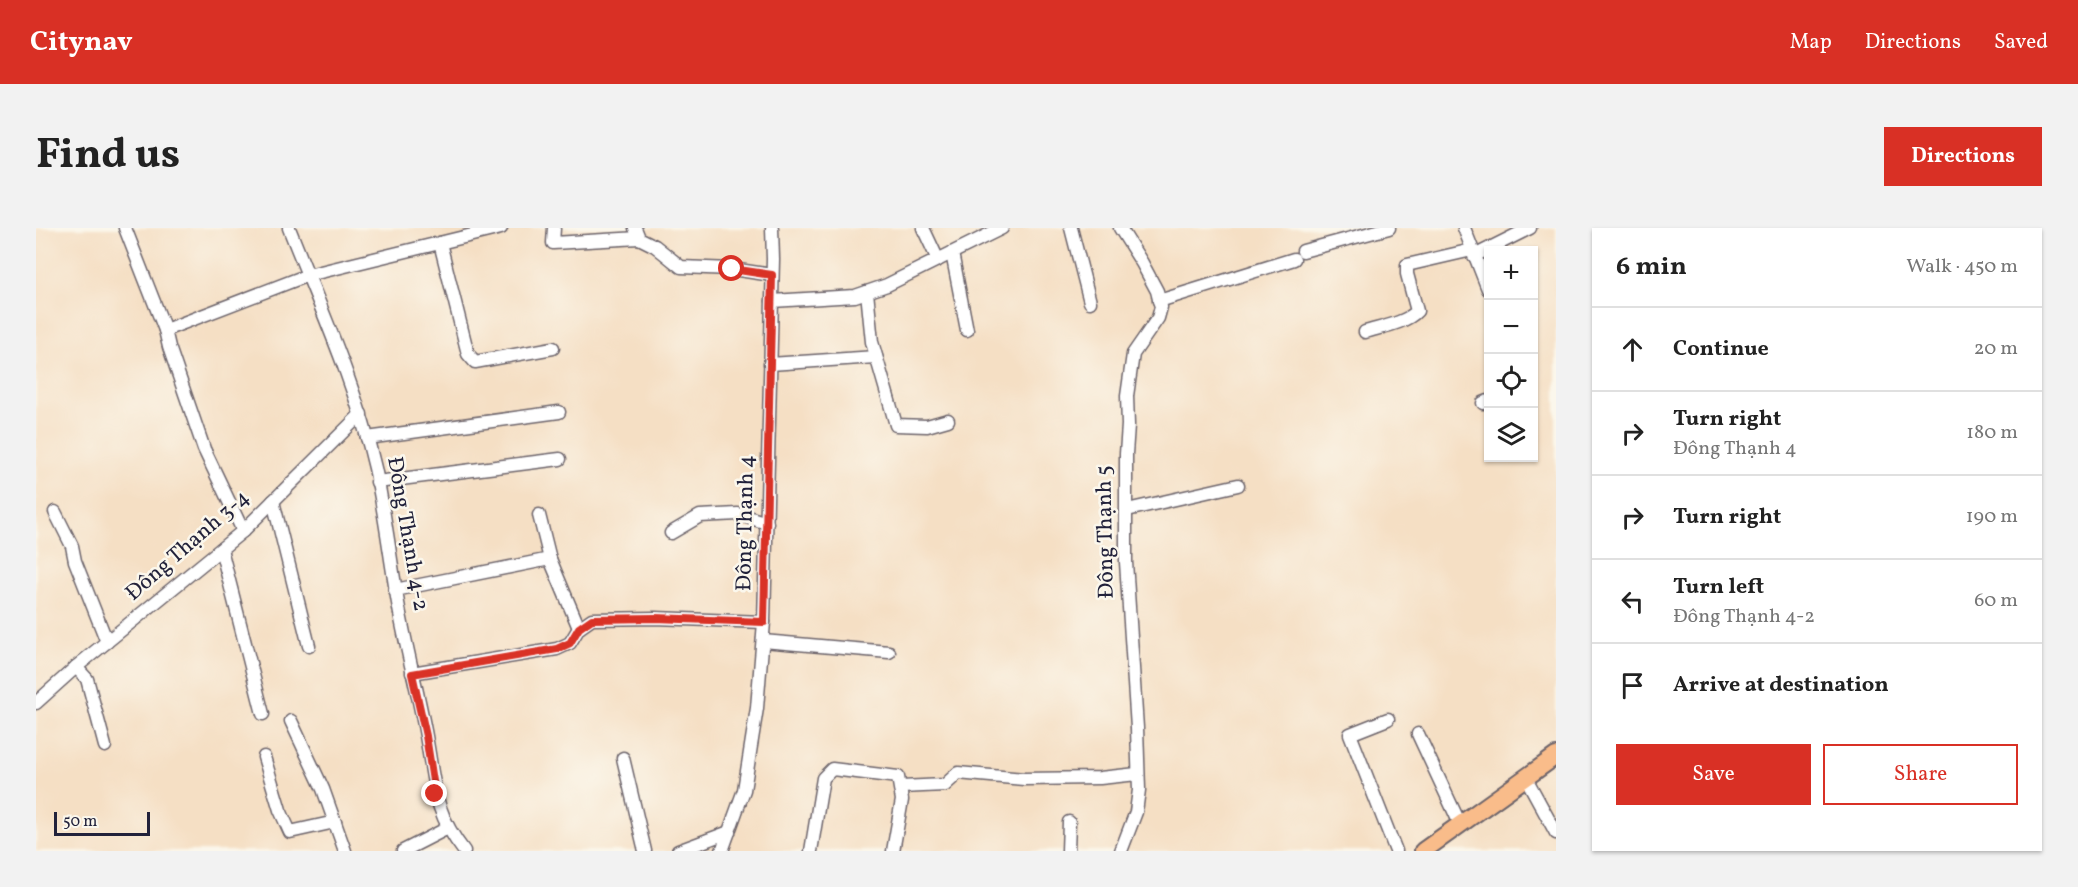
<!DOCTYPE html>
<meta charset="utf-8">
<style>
:root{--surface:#fff;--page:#f2f2f2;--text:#222;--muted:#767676;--line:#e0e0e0;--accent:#d93025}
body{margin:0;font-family:Vollkorn,serif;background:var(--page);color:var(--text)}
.controls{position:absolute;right:18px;top:18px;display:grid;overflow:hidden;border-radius:0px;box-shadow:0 2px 4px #0004}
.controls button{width:54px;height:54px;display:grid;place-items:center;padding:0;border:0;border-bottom:2px solid var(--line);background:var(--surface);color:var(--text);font:30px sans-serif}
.scale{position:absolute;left:18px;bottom:15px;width:96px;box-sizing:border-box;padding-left:6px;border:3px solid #22223b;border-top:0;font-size:16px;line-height:21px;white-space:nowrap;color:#22223b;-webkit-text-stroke:4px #fbf7ec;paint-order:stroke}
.stop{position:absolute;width:18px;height:18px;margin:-14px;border:4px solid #d93025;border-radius:50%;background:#fff}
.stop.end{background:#d93025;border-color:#fff;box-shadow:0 2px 6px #0008}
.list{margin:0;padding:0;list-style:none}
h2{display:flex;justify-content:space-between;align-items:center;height:78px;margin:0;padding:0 24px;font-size:26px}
h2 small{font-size:20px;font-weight:400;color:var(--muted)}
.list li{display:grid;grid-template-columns:39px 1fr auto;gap:18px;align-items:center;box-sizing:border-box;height:84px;padding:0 24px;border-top:2px solid var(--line)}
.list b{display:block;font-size:22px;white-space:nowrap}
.list p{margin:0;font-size:20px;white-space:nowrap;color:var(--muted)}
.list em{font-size:20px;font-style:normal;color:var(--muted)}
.actions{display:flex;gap:12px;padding:18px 24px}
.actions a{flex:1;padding:14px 0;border:2px solid var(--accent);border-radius:0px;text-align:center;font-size:21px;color:var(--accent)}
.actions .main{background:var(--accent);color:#fff}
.icon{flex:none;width:33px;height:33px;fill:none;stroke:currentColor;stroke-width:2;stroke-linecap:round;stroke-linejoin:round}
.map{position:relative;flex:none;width:1520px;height:623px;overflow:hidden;border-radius:0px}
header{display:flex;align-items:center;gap:36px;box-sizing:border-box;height:84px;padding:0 30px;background:var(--accent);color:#fff}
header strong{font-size:28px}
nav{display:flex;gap:33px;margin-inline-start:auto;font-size:21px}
.intro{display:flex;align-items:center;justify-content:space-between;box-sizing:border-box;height:144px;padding:0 36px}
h1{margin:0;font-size:42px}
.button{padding:15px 27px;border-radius:0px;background:var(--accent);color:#fff;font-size:21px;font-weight:700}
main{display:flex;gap:36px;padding:0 36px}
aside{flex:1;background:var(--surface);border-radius:0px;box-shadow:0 2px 4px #0004}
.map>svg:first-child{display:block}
</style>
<header>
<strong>Citynav</strong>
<nav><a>Map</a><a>Directions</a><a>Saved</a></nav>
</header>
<div class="intro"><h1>Find us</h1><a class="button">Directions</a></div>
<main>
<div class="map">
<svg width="1520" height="623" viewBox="0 0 1520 623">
<rect width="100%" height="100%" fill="#fbf7ec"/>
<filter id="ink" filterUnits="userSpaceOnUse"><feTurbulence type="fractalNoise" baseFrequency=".0167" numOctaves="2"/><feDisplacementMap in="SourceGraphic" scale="12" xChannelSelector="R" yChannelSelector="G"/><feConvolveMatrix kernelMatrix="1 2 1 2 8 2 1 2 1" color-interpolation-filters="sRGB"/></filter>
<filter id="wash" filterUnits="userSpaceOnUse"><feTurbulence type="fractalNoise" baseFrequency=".008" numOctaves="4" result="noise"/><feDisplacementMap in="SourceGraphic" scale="24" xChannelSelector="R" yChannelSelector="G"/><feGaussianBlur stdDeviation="1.35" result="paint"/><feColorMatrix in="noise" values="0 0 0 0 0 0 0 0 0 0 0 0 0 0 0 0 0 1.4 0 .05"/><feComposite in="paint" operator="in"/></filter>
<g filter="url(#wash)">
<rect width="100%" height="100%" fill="#f5dfc4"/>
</g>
<g filter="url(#ink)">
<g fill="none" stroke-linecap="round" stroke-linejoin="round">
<defs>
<g id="minor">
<polyline points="89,0 129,102 133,119 168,221 207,303"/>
<path d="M253,0C284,79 320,157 339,240C349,284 354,330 362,375C370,420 382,464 390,508C399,556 397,583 428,623"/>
<polyline points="518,0 517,15 603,10"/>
<polyline points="599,0 603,10 619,18 645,39 696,41 736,47"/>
<polyline points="887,0 902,32"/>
<polyline points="1035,0 1054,74"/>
<polyline points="1084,0 1106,35 1121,63 1125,79 1122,90 1097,126 1091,168 1092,197 1090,226 1090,334 1101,500 1103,562 1100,584 1085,623"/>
<polyline points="1428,0 1452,61"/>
<polyline points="404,15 432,126 439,134 517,120"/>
<polyline points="1267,23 1353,0"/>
<polyline points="916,25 931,102"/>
<polyline points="1438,28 1494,0"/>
<polyline points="831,64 836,114 860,197 891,198 912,192"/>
<polyline points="736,73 819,68 851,57 966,0"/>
<polyline points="1123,73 1258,31"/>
<polyline points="129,102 272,47 465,0"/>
<path d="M1329,104C1345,99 1370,95 1381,83L1371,46V37L1436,22"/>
<polyline points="734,136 840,129"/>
<polyline points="1447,175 1452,173"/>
<polyline points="331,210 523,184"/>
<polyline points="341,254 524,231"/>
<polyline points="237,273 273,418"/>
<polyline points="1091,282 1202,257"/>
<polyline points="19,284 36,318 39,333 71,414"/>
<polyline points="503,287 514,331 543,400"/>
<polyline points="635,305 664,288 702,286 731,295"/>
<polyline points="185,321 227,486"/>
<polyline points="359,362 514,331"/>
<polyline points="727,413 853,424"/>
<polyline points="40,439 51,451 69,518"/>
<polyline points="376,445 521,421 534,415 543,400 556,391 619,390 728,394"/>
<polyline points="0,475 40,439 207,303 325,186"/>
<polyline points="1352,491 1314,506 1360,623"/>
<polyline points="255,493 287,561 309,623"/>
<polyline points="1382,506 1424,596"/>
<polyline points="228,529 244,582 254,604 299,594"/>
<polyline points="587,530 609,623"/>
<polyline points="1490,550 1520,605"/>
<polyline points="865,559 909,557 922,545 988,551 1064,550 1101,546"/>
<polyline points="367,623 412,600"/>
<polyline points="642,623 693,604"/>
<polyline points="686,623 708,562 721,480 728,394 737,31 736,0"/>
<polyline points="775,623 787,550 796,541 862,549 866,572 857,623"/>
<polyline points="1032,623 1033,594"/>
</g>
<polyline id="major" points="1387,623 1520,528"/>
</defs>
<use href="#minor" stroke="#6c646b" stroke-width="15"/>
<use href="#major" stroke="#6c646b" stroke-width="20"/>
<use href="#minor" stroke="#fff" stroke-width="12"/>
<use href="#major" stroke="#f9bc8a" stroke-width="16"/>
</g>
</g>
<g fill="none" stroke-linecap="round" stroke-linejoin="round" filter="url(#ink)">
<polyline stroke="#d93025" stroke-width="8" points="399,566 390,508 376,446 521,421 534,415 543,400 556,391 619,390 728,394 736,47 696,41"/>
</g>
<g text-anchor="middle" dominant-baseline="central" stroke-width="5" stroke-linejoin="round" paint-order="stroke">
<g font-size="22" fill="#22223b" stroke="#fbf7ec">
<text transform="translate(710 295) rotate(-89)">Đông Thạnh 4</text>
<text transform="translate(1070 304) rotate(-91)">Đông Thạnh 5</text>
<text transform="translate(371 306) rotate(80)">Đông Thạnh 4-2</text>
<text transform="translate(152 318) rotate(-41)">Đông Thạnh 3-4</text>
</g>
</g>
</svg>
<div class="controls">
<button>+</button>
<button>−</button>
<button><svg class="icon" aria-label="locate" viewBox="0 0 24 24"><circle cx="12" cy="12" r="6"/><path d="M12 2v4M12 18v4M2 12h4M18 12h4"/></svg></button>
<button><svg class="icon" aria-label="layers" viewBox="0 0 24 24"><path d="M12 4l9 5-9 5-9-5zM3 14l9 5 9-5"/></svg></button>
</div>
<div class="scale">50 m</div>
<div class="stop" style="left:696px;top:41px"></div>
<div class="stop end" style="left:399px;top:566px"></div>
</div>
<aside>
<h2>6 min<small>Walk · 450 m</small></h2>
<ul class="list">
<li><svg class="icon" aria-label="ahead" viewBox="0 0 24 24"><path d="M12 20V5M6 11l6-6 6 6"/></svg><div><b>Continue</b></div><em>20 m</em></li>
<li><svg class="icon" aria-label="right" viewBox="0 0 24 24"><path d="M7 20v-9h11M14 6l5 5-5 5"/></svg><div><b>Turn right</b><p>Đông Thạnh 4</p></div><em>180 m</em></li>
<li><svg class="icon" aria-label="right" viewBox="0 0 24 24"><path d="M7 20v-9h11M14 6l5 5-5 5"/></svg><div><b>Turn right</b></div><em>190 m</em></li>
<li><svg class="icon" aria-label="left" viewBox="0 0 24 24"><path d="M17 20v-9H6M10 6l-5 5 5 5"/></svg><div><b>Turn left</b><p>Đông Thạnh 4-2</p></div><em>60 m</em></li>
<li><svg class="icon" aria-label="arrive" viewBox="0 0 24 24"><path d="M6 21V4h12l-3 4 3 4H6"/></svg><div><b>Arrive at destination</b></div></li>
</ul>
<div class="actions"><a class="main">Save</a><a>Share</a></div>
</aside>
</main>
